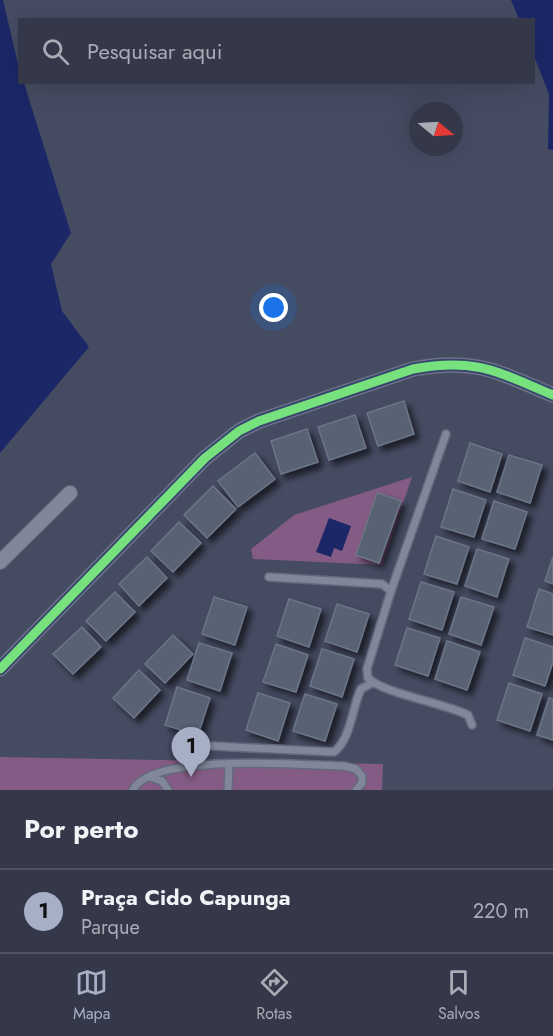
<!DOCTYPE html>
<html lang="pt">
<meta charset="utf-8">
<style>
:root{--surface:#343849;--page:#3f4353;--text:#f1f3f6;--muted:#a9acb4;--line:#4e5261;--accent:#a7afc7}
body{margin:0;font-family:Jost,sans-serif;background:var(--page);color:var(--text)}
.compass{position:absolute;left:409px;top:102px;width:54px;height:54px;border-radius:50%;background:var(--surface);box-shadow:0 6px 24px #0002;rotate:108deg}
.you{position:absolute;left:274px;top:308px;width:21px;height:21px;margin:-15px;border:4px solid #fff;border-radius:50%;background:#1a73e8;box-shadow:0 0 0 9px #1a73e833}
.badge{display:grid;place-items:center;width:39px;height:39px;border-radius:50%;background:var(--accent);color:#111;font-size:20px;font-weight:700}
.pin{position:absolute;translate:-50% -50px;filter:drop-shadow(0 2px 3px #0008)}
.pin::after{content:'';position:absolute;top:32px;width:21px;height:18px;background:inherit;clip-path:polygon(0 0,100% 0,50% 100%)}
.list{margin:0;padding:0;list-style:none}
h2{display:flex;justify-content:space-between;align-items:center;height:78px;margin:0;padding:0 24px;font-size:26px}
h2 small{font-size:20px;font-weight:400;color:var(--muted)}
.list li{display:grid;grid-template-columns:39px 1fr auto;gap:18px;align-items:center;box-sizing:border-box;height:84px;padding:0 24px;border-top:2px solid var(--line)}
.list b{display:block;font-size:22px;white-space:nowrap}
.list p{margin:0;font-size:20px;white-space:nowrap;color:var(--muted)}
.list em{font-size:20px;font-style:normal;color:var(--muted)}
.icon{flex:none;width:33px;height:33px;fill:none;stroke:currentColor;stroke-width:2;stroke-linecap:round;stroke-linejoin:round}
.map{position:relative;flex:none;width:553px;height:790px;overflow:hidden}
.search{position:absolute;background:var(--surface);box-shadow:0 6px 24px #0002;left:18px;right:18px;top:18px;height:66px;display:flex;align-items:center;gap:15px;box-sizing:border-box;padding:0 21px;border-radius:0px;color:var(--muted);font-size:22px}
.sheet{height:162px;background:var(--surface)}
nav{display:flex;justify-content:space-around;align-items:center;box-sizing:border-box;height:84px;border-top:2px solid var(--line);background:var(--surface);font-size:16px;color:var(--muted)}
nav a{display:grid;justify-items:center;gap:3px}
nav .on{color:var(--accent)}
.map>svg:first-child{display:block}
</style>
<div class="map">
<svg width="553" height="790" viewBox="0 0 553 790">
<defs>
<filter id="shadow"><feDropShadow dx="5" dy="5" stdDeviation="3" flood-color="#0009"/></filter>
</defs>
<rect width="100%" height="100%" fill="#454b61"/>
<g fill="#835b84">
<polygon points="412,477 382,565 253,559 251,549 294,515"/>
<polygon points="0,757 383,764 382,790 0,790"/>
</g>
<g fill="#1c2768">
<polygon points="0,0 3,0 19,68 20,82 24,83 71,233 51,264 62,311 89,347 0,453"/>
<polygon points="511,0 553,0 553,150 548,149 549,94 534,56 534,20 519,19"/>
<polygon points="329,518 351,526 342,551 334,548 331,557 316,552"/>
</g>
<g fill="#586273" stroke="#6b7587" stroke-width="1.5" filter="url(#shadow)">
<polygon points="404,401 414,434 378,446 367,413"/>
<polygon points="355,415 366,448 329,460 318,427"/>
<polygon points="307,429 318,462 281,474 271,441"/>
<polygon points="470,443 502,454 490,492 458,481"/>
<polygon points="255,453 275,479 238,507 218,481"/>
<polygon points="509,455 542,465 530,503 497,492"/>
<polygon points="213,486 236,509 207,538 184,515"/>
<polygon points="453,489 486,500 474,537 441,527"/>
<polygon points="377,493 401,501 379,563 356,555"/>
<polygon points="494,501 527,512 515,549 482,539"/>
<polygon points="179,522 201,543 173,572 151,551"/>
<polygon points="436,536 469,547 457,584 424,574"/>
<polygon points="477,549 509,559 497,597 465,586"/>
<polygon points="147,557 167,578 139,606 119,584"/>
<polygon points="553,557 553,584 545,581"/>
<polygon points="421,582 454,592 442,630 409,619"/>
<polygon points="539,589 553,594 553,635 527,627"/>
<polygon points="115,592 135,612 106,641 86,621"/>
<polygon points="214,597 247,607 235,645 202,634"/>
<polygon points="461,597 494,607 481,645 449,634"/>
<polygon points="289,599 321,609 309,647 277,636"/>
<polygon points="337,604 369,614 357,652 325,641"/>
<polygon points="82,627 101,647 73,674 53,654"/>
<polygon points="407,628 440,638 428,676 395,665"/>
<polygon points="173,635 193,654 165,683 145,664"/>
<polygon points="525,638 553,647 553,662 545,686 513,675"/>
<polygon points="447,641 480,652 467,690 435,679"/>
<polygon points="199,643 232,653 220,691 187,680"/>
<polygon points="276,644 308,655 296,692 263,682"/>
<polygon points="322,649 354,659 342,697 310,686"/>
<polygon points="139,670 160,690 134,718 113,698"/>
<polygon points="509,683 542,694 530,731 497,720"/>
<polygon points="177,687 210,698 198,735 165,725"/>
<polygon points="258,693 290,703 278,741 246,730"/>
<polygon points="305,694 337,704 325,741 293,731"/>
<polygon points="549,698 553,699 553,740 537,735"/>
</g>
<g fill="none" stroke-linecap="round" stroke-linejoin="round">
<defs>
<g id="lane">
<path d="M269,577L382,584L391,591L367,669L368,678C382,693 444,703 468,715L472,725"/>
<polyline points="391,591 446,434"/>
<path d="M213,746L334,752C351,739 352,708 361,689L372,683"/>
<polyline points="150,777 162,781 168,790"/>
<path d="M133,790C151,752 304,765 344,766L356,769L362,776V783L356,790"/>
<polyline points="228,790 229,764"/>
</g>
<g id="street">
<polyline points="0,562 70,493"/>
<path d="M0,669L205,458L239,431L259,421L413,369C475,357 498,372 553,395"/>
</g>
</defs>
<use href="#lane" stroke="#63697c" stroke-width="10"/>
<use href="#street" stroke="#63697c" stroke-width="16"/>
<use href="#lane" stroke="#818799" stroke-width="7"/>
<use href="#street" stroke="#818799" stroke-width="14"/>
<defs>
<path id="cycleway" d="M0,669L205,458L239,431L259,421L413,369C475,357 498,372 553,395"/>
</defs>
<use href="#cycleway" stroke="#38456e" stroke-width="13"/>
<use href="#cycleway" stroke="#77e17e" stroke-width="9"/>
</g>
</svg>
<svg class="compass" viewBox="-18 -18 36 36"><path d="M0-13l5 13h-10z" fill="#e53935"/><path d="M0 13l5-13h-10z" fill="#a9acb4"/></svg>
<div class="you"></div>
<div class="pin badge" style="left:191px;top:777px">1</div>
<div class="search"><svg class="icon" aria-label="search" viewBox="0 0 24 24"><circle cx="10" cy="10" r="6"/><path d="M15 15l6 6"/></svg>Pesquisar aqui</div>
</div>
<section class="sheet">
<h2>Por perto<small></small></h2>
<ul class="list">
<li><span class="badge">1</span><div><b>Praça Cido Capunga</b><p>Parque</p></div><em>220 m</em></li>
</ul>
</section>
<nav>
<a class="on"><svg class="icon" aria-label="map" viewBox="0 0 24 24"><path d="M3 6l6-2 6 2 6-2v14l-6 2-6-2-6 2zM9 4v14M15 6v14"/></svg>Mapa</a>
<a><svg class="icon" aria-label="directions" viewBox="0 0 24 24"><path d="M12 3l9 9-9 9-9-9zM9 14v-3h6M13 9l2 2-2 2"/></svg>Rotas</a>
<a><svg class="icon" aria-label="saved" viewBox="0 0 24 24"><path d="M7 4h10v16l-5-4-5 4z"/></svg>Salvos</a>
</nav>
